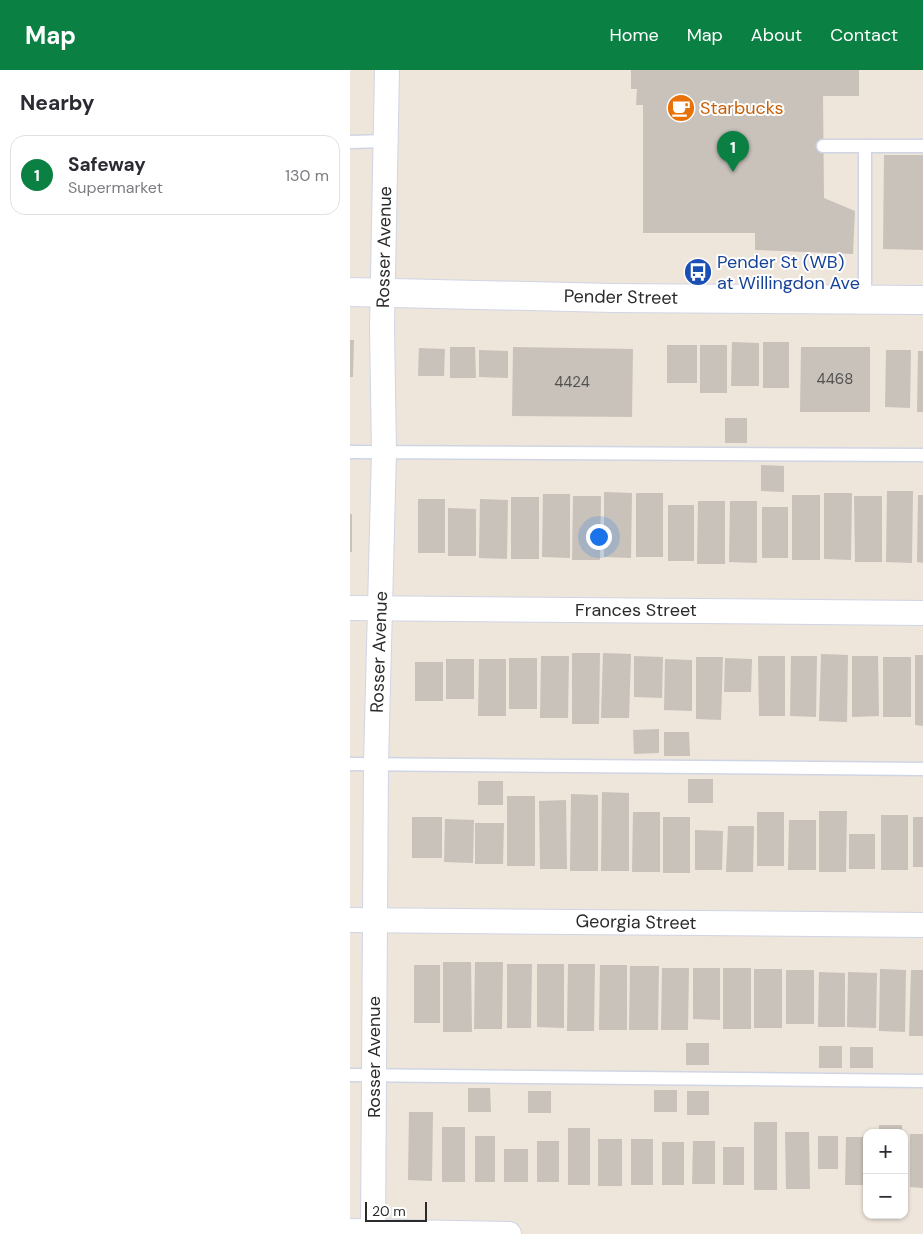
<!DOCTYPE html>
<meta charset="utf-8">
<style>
:root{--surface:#fff;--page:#f7f7f7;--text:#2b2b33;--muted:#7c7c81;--line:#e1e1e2;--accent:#0b8043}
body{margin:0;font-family:"DM Sans",sans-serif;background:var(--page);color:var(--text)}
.controls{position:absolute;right:15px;bottom:15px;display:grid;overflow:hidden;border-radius:10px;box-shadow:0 1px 4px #0004}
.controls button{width:45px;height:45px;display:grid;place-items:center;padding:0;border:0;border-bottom:1px solid var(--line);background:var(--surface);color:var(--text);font:25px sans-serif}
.scale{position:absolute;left:15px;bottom:12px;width:62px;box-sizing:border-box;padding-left:5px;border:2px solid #2b2b2b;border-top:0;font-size:14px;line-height:18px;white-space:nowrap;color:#2b2b2b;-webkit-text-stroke:4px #fff;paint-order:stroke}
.you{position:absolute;left:248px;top:466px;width:18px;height:18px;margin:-12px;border:4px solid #fff;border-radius:50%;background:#1a73e8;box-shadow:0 0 0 8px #1a73e833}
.badge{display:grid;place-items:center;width:32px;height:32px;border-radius:50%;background:var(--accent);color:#fff;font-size:16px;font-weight:700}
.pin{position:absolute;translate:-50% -41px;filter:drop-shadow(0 1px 2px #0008)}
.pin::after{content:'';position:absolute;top:26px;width:18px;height:15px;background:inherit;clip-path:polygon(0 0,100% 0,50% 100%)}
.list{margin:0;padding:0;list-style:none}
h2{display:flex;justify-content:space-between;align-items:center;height:65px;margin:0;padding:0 20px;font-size:21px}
h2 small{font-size:16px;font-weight:400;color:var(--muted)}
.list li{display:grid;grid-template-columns:32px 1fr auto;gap:15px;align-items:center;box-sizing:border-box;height:80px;margin:0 10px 10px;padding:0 10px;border:1px solid var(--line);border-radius:15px}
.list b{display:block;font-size:19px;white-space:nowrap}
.list p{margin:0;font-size:16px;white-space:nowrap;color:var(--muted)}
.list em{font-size:16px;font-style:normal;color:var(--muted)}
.map{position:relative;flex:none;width:573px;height:1164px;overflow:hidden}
header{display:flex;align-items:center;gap:30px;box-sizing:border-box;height:70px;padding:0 25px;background:var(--accent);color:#fff}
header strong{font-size:24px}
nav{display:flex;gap:28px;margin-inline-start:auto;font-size:18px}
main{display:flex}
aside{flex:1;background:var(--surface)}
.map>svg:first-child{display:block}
</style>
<header>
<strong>Map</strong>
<nav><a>Home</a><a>Map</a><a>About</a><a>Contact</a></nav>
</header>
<main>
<aside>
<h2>Nearby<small></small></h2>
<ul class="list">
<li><span class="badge">1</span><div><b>Safeway</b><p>Supermarket</p></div><em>130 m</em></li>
</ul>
</aside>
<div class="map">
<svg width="573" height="1164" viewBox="0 0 573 1164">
<rect width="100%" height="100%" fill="#eee5db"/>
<g fill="#c9c2bb">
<polygon points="281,0 509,0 509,26 473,26 474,128 505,141 503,184 405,180 405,163 293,163 293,35 286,35 287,19 281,19"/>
<polygon points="534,85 573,85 573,180 533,179"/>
<polygon points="0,270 4,270 3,307 0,307"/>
<polygon points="382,272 409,273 409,316 381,316"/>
<rect x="413" y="272" width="26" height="46"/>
<rect x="317" y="275" width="30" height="38"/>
<rect x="350" y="275" width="27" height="48"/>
<polygon points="100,277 125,277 126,308 100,308"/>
<polygon points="163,277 283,279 282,347 162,346"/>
<polygon points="451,277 520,277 520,342 450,342"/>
<polygon points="69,278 95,279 94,306 68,306"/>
<polygon points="129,280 158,281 158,308 129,307"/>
<polygon points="536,280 561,280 560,338 535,337"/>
<polygon points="568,281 573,281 573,342 567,342"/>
<rect x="375" y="348" width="22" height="25"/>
<polygon points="411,395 434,396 434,422 411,421"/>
<polygon points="537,421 563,421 562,493 536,492"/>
<polygon points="254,422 282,423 281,488 254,487"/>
<rect x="286" y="423" width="27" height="64"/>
<polygon points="474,423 502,423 501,490 474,489"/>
<polygon points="193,424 220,424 220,488 192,487"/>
<rect x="442" y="425" width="28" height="65"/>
<polygon points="568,425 573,425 573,493 567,492"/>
<polygon points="223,426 251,426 250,490 222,490"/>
<polygon points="504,426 532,426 532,492 505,492"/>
<rect x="161" y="427" width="28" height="62"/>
<rect x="68" y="429" width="27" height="54"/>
<polygon points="130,429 158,430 157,489 129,488"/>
<polygon points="348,431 375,431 375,494 347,494"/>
<polygon points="380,431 407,431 407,493 379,492"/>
<rect x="318" y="435" width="26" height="56"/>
<rect x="412" y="437" width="26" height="51"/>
<polygon points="98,438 126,439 126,486 98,486"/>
<rect x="0" y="444" width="2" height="38"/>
<polygon points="222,583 250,583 249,654 222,654"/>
<polygon points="253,583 281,584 279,648 251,648"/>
<polygon points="471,584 498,585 497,652 469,651"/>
<polygon points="565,585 573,585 573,656 565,655"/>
<polygon points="191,586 219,586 218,648 190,648"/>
<polygon points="284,586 313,587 312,628 284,627"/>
<polygon points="408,586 435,586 435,646 409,646"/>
<polygon points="441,586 467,586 466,647 440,646"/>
<polygon points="502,586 528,586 529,646 502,647"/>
<polygon points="346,587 373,587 371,650 346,649"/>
<rect x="533" y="587" width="28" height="60"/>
<rect x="159" y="588" width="28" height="51"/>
<polygon points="375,588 402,589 401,622 374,622"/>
<rect x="96" y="589" width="28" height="40"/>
<polygon points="129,589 156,589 156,646 128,646"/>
<polygon points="315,589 342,590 342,641 314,640"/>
<rect x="65" y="592" width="28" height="39"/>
<polygon points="309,659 309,683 284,684 283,660"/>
<polygon points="314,662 339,662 340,686 314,686"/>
<rect x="338" y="709" width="25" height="24"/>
<rect x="128" y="711" width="25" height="24"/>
<polygon points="252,722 279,723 279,801 251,801"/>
<polygon points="221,724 248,725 248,801 220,801"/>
<rect x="157" y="726" width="28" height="70"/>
<polygon points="216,730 217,799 190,799 189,731"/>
<polygon points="469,741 497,741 496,802 469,802"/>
<polygon points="283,742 310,742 310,802 282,802"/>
<rect x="407" y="742" width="27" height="54"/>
<rect x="531" y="745" width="27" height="55"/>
<rect x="62" y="747" width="30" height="41"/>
<rect x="313" y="747" width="27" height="56"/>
<rect x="563" y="747" width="10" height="50"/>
<polygon points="95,749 124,750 123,793 94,792"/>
<polygon points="439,750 466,750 466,800 438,800"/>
<polygon points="125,753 154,753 153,794 125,794"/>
<polygon points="378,756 404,756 403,802 376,802"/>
<polygon points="345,760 373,761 372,800 345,800"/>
<rect x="499" y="764" width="26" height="35"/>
<polygon points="93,892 121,892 122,962 93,962"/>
<polygon points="125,892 153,892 152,959 124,959"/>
<polygon points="157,894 182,894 181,958 157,958"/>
<polygon points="187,894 214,894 214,958 187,957"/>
<polygon points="218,894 245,894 244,961 217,961"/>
<rect x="64" y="895" width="26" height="58"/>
<polygon points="250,895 277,895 277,960 249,960"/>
<polygon points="280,896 309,896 308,960 279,960"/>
<polygon points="312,898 339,898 338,960 311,960"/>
<polygon points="343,898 370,898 370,950 343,949"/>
<rect x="373" y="898" width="28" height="61"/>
<rect x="404" y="899" width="28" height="59"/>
<polygon points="530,899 556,900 555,962 529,961"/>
<rect x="436" y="900" width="28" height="54"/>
<polygon points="561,900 573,900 573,966 559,966"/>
<polygon points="469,902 495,903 495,957 468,957"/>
<polygon points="498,902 527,903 526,958 497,957"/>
<rect x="336" y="973" width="23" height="22"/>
<rect x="469" y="976" width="23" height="22"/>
<rect x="500" y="977" width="23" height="21"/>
<polygon points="118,1018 140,1018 141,1042 118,1042"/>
<rect x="304" y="1020" width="23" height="22"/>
<rect x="178" y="1021" width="23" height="22"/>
<rect x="337" y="1021" width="22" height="24"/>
<polygon points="59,1042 83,1042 82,1111 58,1110"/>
<rect x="404" y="1052" width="23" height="68"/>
<rect x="529" y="1055" width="23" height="8"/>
<rect x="92" y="1057" width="23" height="55"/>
<rect x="218" y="1058" width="22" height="57"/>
<polygon points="435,1062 459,1062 460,1119 436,1119"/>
<polygon points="560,1064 573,1064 573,1118 560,1117"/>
<rect x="125" y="1066" width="20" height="46"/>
<rect x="468" y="1066" width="20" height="33"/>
<polygon points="496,1067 517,1067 517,1115 495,1115"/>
<rect x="248" y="1069" width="24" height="47"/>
<rect x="281" y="1069" width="22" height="46"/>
<rect x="187" y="1071" width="22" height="41"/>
<polygon points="343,1071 365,1071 365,1114 342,1114"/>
<rect x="312" y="1072" width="22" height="43"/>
<rect x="373" y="1077" width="21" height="38"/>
<rect x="154" y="1079" width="24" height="33"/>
</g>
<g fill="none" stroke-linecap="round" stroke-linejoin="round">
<defs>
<g id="service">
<polyline points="0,72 36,71"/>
<polyline points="473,76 515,76"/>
<polyline points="515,229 515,76 573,76"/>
<polyline points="0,382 573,385"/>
<polyline points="0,694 573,699"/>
<polyline points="0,1005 573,1011"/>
</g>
<g id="minor">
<polyline points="0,538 573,543"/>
<polyline points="0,850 573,855"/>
<polyline points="0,1161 159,1164"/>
<polyline points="23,1164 26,693 34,382 32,257 37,0"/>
</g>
<polyline id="tertiary" points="0,222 262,228 573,230"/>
</defs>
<use href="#service" stroke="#d0d5e5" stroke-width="15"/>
<use href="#minor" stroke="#d0d5e5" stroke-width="26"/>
<use href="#tertiary" stroke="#d0d5e5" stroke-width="30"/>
<use href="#service" stroke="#fff" stroke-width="12"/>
<use href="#minor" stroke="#fff" stroke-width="24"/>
<use href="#tertiary" stroke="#fff" stroke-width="28"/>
</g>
<defs>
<symbol id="cafe-disc" viewBox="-11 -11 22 22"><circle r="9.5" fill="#e8710a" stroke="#fff"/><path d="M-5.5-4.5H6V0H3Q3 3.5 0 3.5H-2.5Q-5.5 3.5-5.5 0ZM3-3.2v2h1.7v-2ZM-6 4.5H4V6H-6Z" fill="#fff"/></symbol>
<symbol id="bus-disc" viewBox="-11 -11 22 22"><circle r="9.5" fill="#1a4fb4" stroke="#fff"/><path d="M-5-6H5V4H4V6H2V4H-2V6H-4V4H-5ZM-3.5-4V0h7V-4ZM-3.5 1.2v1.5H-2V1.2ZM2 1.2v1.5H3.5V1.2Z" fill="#fff"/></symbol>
</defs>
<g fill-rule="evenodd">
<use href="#cafe-disc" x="315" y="22" width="32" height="32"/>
<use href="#bus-disc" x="332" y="186" width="32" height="32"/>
</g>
<g text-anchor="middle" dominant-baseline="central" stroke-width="4" stroke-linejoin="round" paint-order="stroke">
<g font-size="15" fill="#52514f">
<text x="485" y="309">4468</text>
<text x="222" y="312">4424</text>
</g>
<g font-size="18" fill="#c56008" stroke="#fff" text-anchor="start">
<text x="350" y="38">Starbucks</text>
</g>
<g font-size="18" fill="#2b2b2b" stroke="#fff">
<text transform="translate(34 177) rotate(-89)">Rosser Avenue</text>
<text transform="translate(271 227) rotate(1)">Pender Street</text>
<text x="286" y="540">Frances Street</text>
<text transform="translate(29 582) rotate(-88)">Rosser Avenue</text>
<text transform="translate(286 852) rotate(1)">Georgia Street</text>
<text transform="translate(24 987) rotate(-90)">Rosser Avenue</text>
</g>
<g font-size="18" fill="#164399" stroke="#fff" text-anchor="start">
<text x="367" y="192">Pender St (WB)<tspan x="367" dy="21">at Willingdon Ave</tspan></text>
</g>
</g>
</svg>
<div class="controls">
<button>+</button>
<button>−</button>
</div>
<div class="scale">20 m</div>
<div class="you"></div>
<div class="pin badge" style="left:383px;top:102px">1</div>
</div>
</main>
